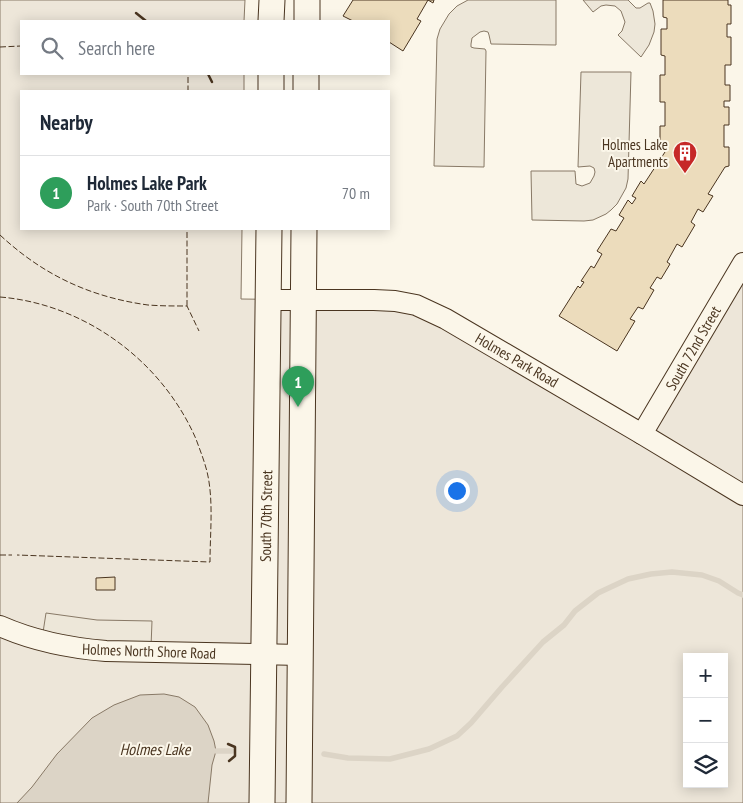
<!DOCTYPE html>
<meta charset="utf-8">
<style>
:root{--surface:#fff;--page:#f6f6f7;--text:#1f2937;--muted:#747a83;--line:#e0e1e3;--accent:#d93025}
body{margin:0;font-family:"PT Sans Narrow",sans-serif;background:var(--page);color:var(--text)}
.controls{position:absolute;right:15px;bottom:15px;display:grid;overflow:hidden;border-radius:0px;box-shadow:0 2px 12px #0003}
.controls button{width:45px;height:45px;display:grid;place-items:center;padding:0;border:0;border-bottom:1px solid var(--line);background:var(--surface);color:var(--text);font:25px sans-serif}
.you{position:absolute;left:456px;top:490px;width:18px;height:18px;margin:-12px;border:4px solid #fff;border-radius:50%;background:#1a73e8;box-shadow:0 0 0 8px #1a73e833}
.badge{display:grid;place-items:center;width:32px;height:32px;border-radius:50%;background:var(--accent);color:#fff;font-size:16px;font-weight:700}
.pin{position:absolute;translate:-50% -41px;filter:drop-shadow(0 1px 2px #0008)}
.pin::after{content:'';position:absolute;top:26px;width:18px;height:15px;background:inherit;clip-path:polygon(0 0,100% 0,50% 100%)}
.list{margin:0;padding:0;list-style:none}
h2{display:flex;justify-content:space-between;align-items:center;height:65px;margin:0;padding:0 20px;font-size:21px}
h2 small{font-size:16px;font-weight:400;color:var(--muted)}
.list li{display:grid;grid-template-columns:32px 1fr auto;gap:15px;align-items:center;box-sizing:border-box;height:75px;padding:0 20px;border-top:1px solid var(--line)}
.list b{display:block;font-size:19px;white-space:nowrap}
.list p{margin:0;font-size:16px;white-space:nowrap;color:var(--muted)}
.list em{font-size:16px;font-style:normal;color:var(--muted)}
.icon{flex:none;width:28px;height:28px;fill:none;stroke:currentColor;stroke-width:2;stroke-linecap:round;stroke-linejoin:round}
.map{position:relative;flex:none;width:743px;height:803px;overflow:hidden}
.search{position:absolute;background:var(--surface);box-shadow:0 2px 12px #0003;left:20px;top:20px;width:370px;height:55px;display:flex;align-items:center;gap:12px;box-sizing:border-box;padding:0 18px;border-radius:0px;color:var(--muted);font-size:19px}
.panel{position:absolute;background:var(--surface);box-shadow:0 2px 12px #0003;left:20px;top:90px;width:370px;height:140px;border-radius:0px}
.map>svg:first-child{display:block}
</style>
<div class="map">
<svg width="743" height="803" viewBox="0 0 743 803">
<rect width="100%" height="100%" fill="#fbf6e9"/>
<path fill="#ede6d9" stroke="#887966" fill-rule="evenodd" d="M0,0H245L244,21H21V74H244V91H21V229H242L241,299L395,301L642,434L743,267V803H0ZM687,657H724V784H687Z"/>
<g fill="#ede7d9" stroke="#887966">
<polygon points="468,0 556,0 556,45 491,44 489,35 488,32 484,31 480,32 472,38 471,44 471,47 474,48 485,49 486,51 484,167 434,166 437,39 440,29 449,14 457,6"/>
<polygon points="583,0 628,0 636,8 640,8 648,3 650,3 653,11 655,24 654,32 649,45 641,57 618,35 622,31 625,22 621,11 615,6 606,5 601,6 593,12"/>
<polygon points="581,72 631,72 628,179 626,188 617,204 611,210 606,214 593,220 584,221 532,220 531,171 575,171 576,184 582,186 590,183 594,176 595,172 594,168 590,166 578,167"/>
<polygon points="46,613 97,620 152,621 151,647 42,639"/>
</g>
<polygon fill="#dcd4c6" stroke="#887966" points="164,694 179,697 195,707 208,725 214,741 216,751 212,765 208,803 17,803 32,787 57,754 92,718 114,705 140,695"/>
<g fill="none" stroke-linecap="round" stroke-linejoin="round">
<g stroke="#dcd4c6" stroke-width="5.5">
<polyline points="216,751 232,751"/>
<polyline points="324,754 348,758 390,759 429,749 457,736 471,723 502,687 543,642 564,625 575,611 598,593 628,579 651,574 672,572 702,575 719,581 738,593 743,595"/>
</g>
</g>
<g fill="#ecdcbc" stroke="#4a3520">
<polygon points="353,0 434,0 433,3 428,0 417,19 421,21 403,51 389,42 389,21 353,21 343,16"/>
<polygon points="663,0 728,0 728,5 731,5 731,24 727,24 727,37 731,37 731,65 725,65 725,85 730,85 730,101 724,101 724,107 729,107 729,125 724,125 724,147 729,147 729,166 725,167 708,194 713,196 703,212 698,209 691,222 695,225 682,247 677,244 667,262 670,264 661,279 657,277 650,288 654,290 643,309 638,307 630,319 635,321 617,351 559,316 578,286 580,288 584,282 581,281 591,266 594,268 602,254 597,251 611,229 616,231 624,218 619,215 628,200 632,204 636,198 632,196 641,181 644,184 665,152 665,145 660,145 660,126 665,126 665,102 660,102 660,75 665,75 665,56 661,55 661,29 667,29 667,18 663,17"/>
<polygon points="115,577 115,590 96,590 96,578"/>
</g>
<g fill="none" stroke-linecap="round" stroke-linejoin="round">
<defs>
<g id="minor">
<polyline points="268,300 374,300 395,301 416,305 446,319 642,434 743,495"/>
<polyline points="642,434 743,263"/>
<path d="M0,626C34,641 69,648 106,651L301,655"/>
</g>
<g id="major">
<polyline points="271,21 272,0"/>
<polyline points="307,21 307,0"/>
<polyline points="271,91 271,74"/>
<polyline points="306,91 306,74"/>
<polyline points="262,803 269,229"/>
<polyline points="299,803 304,229"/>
</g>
</defs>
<use href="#minor" stroke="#4a3520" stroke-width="22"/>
<use href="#major" stroke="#4a3520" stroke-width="27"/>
<use href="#minor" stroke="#fbf6e9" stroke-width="20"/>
<use href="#major" stroke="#fbf6e9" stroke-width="25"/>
<g stroke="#4a3520" stroke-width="1" stroke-dasharray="6 2.5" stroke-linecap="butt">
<polyline points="0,47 21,46"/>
<polyline points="188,77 188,91"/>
<path d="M0,235C43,275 90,297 148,305C161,306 174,306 187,306L199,331"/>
<path d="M0,297C85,304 162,361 196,439C201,453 207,467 209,482C213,508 210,536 210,562L17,555"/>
<polyline points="187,306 187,229"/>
<polyline points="0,555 12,555"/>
</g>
<g stroke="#4a3520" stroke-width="2.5">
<polyline points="136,13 146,21"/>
<polyline points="208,74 212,82"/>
<polyline points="228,744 235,747 235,756 229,761"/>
</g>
</g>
<defs>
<symbol id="building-pin" viewBox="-11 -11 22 30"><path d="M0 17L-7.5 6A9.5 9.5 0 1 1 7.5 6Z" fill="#c62828" stroke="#fbf6e9"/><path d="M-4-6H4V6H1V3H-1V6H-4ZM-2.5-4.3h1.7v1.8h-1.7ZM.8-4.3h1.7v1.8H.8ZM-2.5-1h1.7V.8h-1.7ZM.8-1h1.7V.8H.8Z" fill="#fff"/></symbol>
</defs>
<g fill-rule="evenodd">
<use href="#building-pin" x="671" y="139" width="28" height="38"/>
</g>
<g text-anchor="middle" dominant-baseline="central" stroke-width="4" stroke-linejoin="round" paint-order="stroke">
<g font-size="15" fill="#4a3520" stroke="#fbf6e9" text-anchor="end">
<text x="668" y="144">Holmes Lake<tspan x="668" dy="17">Apartments</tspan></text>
</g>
<g font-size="15" fill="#4a3520" stroke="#fbf6e9">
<text transform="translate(693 348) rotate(-60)">South 72nd Street</text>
<text transform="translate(517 360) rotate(30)">Holmes Park Road</text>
<text transform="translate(266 516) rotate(-89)">South 70th Street</text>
<text transform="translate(149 651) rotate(2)">Holmes North Shore Road</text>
</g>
<g font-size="16" font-style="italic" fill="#4a3520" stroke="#fbf6e9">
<text x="155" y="749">Holmes Lake</text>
</g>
</g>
</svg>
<div class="controls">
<button>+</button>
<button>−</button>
<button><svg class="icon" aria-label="layers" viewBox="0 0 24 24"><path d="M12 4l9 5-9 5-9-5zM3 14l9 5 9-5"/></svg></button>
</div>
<div class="you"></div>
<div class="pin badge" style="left:298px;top:407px;background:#2e9e5b">1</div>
<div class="search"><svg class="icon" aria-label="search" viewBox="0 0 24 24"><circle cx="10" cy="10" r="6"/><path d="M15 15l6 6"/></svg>Search here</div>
<section class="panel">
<h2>Nearby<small></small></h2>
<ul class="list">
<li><span class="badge" style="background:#2e9e5b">1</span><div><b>Holmes Lake Park</b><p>Park · South 70th Street</p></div><em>70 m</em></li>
</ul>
</section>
</div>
